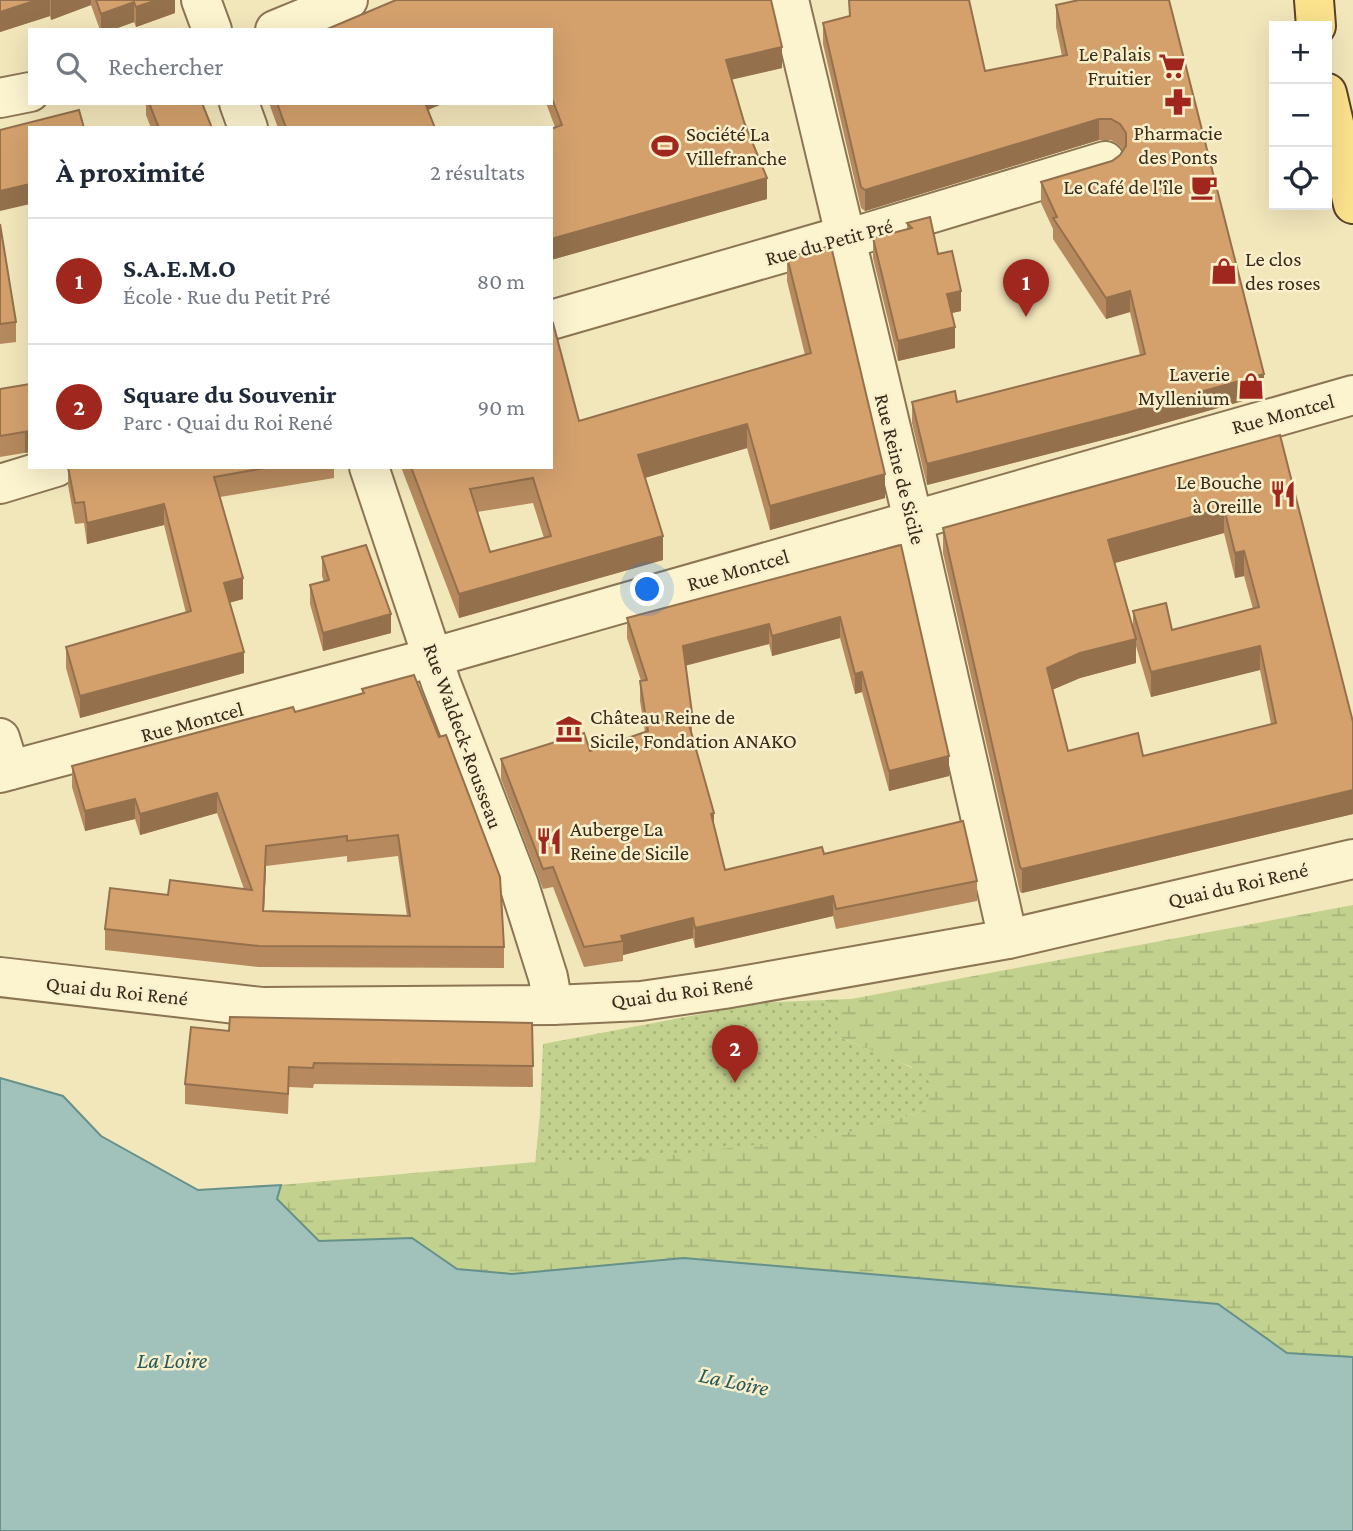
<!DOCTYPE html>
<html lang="fr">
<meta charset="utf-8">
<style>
:root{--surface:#fff;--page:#f6f6f7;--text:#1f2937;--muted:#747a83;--line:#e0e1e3;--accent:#a0271d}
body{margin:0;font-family:"Crimson Pro",serif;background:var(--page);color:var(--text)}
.controls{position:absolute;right:21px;top:21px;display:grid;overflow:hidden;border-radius:0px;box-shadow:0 7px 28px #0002}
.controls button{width:63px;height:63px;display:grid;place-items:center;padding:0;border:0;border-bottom:2px solid var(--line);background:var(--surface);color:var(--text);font:35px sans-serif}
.you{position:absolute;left:648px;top:590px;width:24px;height:24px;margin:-18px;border:5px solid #fff;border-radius:50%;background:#1a73e8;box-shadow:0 0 0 10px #1a73e833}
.badge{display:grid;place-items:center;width:46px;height:46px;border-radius:50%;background:var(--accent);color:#fff;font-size:23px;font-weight:700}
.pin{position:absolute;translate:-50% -58px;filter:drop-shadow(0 2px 4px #0008)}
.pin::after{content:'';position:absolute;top:37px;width:24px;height:21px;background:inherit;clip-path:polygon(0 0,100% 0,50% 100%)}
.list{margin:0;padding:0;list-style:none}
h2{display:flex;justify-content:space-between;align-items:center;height:91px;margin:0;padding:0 28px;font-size:30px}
h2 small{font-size:23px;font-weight:400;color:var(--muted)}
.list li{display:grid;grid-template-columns:46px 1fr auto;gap:21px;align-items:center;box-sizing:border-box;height:126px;padding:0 28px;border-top:2px solid var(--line)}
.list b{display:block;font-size:26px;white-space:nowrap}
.list p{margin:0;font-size:23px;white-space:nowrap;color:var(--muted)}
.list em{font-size:23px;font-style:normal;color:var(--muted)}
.icon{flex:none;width:38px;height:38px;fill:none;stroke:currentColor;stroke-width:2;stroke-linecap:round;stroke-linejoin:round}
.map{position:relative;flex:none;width:1353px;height:1531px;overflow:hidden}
.search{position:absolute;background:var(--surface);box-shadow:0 7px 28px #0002;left:28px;top:28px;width:525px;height:77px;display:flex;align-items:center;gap:18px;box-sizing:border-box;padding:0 24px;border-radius:0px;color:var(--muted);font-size:26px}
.panel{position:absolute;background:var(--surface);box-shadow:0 7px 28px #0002;left:28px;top:126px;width:525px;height:343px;border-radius:0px}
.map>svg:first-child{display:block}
</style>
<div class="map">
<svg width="1353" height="1531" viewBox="0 0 1353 1531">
<defs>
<pattern id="wetland-marsh" width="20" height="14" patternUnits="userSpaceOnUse" patternTransform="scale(1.75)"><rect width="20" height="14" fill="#c3d18e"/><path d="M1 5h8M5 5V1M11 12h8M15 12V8" fill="none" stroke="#a8b47a"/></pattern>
<pattern id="park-dots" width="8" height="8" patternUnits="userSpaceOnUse" patternTransform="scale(1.75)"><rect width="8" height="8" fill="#c3d18e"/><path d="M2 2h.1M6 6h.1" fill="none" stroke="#a8b47a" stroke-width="1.8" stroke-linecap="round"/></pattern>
</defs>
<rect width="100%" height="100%" fill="#f2e6bb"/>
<polygon fill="url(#wetland-marsh)" points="1353,905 1353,1357 1287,1353 1218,1304 684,1258 512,1274 457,1269 412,1238 319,1241 277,1199 281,1185 836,1135 921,1112 927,1100 912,1067 836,1036 839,1015 824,1000 851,999"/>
<path fill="url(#park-dots)" d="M824,1000L839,1015L837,1036C854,1045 921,1066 928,1080C933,1090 926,1103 921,1112L837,1135L623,1161L535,1165L540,1113L543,1044L759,1003Z"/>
<polygon fill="#a0c2bb" stroke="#66918a" stroke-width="2" points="0,1078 63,1096 101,1136 198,1190 281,1185 277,1199 319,1241 412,1238 457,1269 512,1274 684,1258 1218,1304 1287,1353 1353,1357 1353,1531 0,1531"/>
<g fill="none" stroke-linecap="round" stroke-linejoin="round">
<defs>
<g id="minor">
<polyline points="201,0 212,30"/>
<polyline points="789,0 913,520 1008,939"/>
<polyline points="275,30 348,0"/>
<polyline points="0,98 30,92"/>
<polyline points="239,103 248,128"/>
<polyline points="551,320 825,241 863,234 1105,161"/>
<polyline points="369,467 441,683 519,885 548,977 553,1005"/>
<polyline points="0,484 56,467"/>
<polyline points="0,738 10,770"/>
<polyline points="0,773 434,657 1353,395"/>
<polyline points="0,977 262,1007 553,1005 641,1001 724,989 1008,939 1353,859"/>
</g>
<g id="major">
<polyline points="1314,0 1316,26"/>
<polyline points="1327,93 1353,204"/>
</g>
</defs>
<use href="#minor" stroke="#8b7553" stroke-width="42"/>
<use href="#major" stroke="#584228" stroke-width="42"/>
<use href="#minor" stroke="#fcf3cf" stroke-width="38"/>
<use href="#major" stroke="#fbe28d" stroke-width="38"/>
</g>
<g fill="#b68a5e" fill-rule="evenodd">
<polygon points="0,0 175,0 175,13 136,27 134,22 112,30 100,30 91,5 51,20 50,16 0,32"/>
<polygon points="1079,0 1264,395 1126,434 927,485 912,423 912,402 957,402 1140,355 1130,312 1106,319 1053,239 1053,229 1041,203 1041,182 1112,161 1120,155 1123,150 1120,146 1111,140 1099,140 865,211 861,208 823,44 823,23 849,17 985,71 1062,56 1056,27 1056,5"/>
<polygon points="551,30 782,68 732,79 767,199 551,260 551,129 555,127 546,103 551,103"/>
<polygon points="146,103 202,103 212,128 151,128 146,115"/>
<polygon points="269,103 444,103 428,110 435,128 278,128"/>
<polygon points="930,217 938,254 961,311 952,313 955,348 898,361 873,258 873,238 907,229 907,223"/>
<polygon points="0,224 16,322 16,342 0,344"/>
<path d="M787,257L885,498L770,530L747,448L644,478L663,560L459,618L401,467H551L579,421L805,355L787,281ZM533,503L544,538L490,552L477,512Z"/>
<polygon points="30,384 30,452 0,457 0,389"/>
<path d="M1280,435L1353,722V814L1022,893L1020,892L943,553V528ZM1224,533L1235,578L1244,576L1253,609L1172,630L1133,611V629L1114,563ZM1136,646L1151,697L1260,670L1271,724L1143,756L1068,751L1052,690L1080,678L1136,663Z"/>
<polygon points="68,467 334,467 334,478 220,497 243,599 229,603 244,673 80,718 66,668 66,647 186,613 164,525 87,544 84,523 75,524 68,485"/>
<polygon points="901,545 949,776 889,791 862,692 855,694 840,638 772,656 769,644 685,666 692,713 692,733 725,870 824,854 977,881 977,901 836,929 833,916 695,948 693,938 623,955 623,961 584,967 553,887 543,889 501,779 501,759 590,751 645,732 640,701 640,681 641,681 627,638 627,618"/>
<polygon points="322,557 391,633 323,651 310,604 310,585 324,582 322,576"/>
<path d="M362,689L504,947V968L259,967L105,950V929L168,895L244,889L217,813L140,835L135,819L85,831L72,787V766L295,712L362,694ZM347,856V862L398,856L407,916L264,911L266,866Z"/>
<polygon points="532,1023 533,1087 314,1084 313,1088 289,1087 288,1114 185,1104 185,1084 229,1031"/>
</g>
<g fill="#94714c">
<polygon points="37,0 50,0 50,16 0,32 0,12"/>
<polygon points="51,0 91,0 91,5 51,20"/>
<polygon points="157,0 175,0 175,13 136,27 136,7"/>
<polygon points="134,2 134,22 112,30 101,30 101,14"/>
<polygon points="782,47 782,68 726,81 726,60"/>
<polygon points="421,103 444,103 421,113"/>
<polygon points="1099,119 1099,140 865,211 865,190"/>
<polygon points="767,178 767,199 551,260 551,239"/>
<polygon points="30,184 30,204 0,211 0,191"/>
<polygon points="961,291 961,311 947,314 947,294"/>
<polygon points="1130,291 1130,312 1106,319 1106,298"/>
<polygon points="955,327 955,348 898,361 898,341"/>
<polygon points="1264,374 1264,395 1126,434 927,485 927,464"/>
<polygon points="747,424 747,448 638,480 638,455"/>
<polygon points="30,431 30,452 25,453 25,432"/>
<polygon points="885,474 885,498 770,530 770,506"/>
<polygon points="164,504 164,525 87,544 87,523"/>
<polygon points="1224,508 1224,533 1108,565 1108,540"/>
<polygon points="663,536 663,560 459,618 459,594"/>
<polygon points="1244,551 1244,576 1235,578 1235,553"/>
<polygon points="243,578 243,599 224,604 224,583"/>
<polygon points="391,614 391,633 323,651 323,633"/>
<polygon points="840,617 840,638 772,656 772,636"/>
<polygon points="769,624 769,644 683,666 683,646"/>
<polygon points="1136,639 1136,663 1080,678 1047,692 1047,668 1080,653"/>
<polygon points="1260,646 1260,670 1151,697 1151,672"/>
<polygon points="244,652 244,673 80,718 80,696"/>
<polygon points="862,672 862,692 855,694 855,674"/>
<polygon points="949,756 949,776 889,791 889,771"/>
<polygon points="1353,790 1353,814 1022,893 1022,869"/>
<polygon points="217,793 217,813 140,835 140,814"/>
<polygon points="135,799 135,819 85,831 85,811"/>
<polygon points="714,813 714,833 711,814"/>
<polygon points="266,846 266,866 263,931 263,911"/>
<polygon points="833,896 833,916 695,948 695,928"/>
<polygon points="693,918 693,938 623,955 623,941 621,936"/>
</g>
<g fill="#d4a16d" stroke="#94714c" stroke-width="2" fill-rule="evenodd">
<polygon points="0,0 37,0 0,12"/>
<polygon points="96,0 157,0 136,7 134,2 101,14"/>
<polygon points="396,0 771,0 782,47 726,60 744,122 767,178 551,239 551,129 562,125 551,96 551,30 325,30"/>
<polygon points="849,0 969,0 985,71 1067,55 1056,5 1079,0 1169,0 1264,374 1126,413 927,464 912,402 955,391 957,402 1145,354 1130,291 1106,298 1053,218 1057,217 1041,182 1112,161 1120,155 1126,146 1126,133 1120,124 1111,119 1099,119 865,190 861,187 823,23 850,16"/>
<polygon points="149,103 202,103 212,128 159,128"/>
<polygon points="277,103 425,103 435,128 286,128"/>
<polygon points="79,110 84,128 30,128 30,184 0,191 0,130"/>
<polygon points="930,217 938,254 952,251 961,291 947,294 955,327 898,341 873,238 912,228 907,223"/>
<polygon points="0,224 16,322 0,324"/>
<path d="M831,246L885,474L770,506L747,424L638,455L663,536L459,594L411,467H551V324L553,323L579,421L811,353L787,257ZM533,478L551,536L490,552L470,489Z"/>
<polygon points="30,384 30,431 0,436 0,389"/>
<path d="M1280,435L1353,722V790L1022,869L1020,867L943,528ZM1224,508L1235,553L1244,551L1259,607L1172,630L1166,603L1133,611L1151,672L1260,646L1276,723L1143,756L1138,733L1068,751L1047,668L1080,653L1136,639L1108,540Z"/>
<polygon points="68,467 271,467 214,477 243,578 224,583 244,652 80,696 66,647 191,611 164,504 87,523 84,502 75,503"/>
<polygon points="366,545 391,614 323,633 310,585 329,580 322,557"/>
<polygon points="901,545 949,756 889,771 862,672 855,674 840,617 772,636 769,624 683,646 692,713 686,714 714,813 711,814 725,870 822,847 824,854 963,821 977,881 836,909 833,896 695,928 693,918 621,936 623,941 584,947 553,867 543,869 501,759 584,733 590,751 648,731 640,681 647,680 627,618"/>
<path d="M414,675L439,737L446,735L500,877L504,947L259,946L105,929L110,888L168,895L170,880L252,890L217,793L140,814L135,799L85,811L72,766L293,707L295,712L364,693L362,689ZM398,835L410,916L263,911L266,846L347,836V841Z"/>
<polygon points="230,1017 532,1023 533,1066 314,1063 313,1068 289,1067 288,1094 185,1084 191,1027 229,1031"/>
</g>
<defs>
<symbol id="supermarket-bare" viewBox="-9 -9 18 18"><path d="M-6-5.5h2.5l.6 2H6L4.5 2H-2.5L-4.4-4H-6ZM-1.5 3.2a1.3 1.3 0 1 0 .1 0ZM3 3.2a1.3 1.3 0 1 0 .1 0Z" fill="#a0271d" stroke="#f9efcb" stroke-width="2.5" paint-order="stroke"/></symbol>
<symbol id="pharmacy-bare" viewBox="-9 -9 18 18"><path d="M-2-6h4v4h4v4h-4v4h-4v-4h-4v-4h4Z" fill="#a0271d" stroke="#f9efcb" stroke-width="2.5" paint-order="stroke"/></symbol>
<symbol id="stadium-bare" viewBox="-9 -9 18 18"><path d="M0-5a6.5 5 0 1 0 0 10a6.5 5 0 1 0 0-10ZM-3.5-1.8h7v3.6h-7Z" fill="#a0271d" stroke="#f9efcb" stroke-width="2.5" paint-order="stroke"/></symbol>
<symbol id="cafe-bare" viewBox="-9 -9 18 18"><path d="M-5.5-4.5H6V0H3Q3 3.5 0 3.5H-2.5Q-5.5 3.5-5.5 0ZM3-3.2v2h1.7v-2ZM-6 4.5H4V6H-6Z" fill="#a0271d" stroke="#f9efcb" stroke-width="2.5" paint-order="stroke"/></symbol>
<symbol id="shop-bare" viewBox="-9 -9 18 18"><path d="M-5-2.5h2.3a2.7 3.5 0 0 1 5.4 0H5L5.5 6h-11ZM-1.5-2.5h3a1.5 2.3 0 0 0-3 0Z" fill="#a0271d" stroke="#f9efcb" stroke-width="2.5" paint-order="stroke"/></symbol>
<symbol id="restaurant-bare" viewBox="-9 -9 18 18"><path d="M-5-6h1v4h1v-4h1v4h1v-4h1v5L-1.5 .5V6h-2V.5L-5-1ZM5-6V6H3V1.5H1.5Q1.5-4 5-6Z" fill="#a0271d" stroke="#f9efcb" stroke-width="2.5" paint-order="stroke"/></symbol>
<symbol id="museum-bare" viewBox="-9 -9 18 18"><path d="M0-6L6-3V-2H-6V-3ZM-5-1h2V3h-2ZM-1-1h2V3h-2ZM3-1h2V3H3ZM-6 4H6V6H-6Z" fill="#a0271d" stroke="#f9efcb" stroke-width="2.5" paint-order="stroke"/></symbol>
</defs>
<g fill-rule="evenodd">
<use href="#supermarket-bare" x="1153" y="47" width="38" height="38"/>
<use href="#pharmacy-bare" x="1159" y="83" width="38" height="38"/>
<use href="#stadium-bare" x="646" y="127" width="38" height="38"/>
<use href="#cafe-bare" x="1185" y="168" width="38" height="38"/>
<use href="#shop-bare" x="1205" y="252" width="38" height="38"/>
<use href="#shop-bare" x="1232" y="367" width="38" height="38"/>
<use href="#restaurant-bare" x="1264" y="475" width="38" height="38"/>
<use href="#museum-bare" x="550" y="710" width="38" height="38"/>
<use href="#restaurant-bare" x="530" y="822" width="38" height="38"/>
</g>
<g text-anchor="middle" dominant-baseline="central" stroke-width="5" stroke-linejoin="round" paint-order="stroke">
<g font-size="21" fill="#382b1a" stroke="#f9efcb" text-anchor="end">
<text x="1151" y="54">Le Palais<tspan x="1151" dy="24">Fruitier</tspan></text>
<text x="1178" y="133" text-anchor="middle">Pharmacie<tspan x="1178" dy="24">des Ponts</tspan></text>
<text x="686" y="134" text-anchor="start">Société La<tspan x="686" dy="24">Villefranche</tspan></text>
<text x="1183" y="187">Le Café de l'île</text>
<text x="1245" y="259" text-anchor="start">Le clos<tspan x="1245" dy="24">des roses</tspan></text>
<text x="1230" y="374">Laverie<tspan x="1230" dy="24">Myllenium</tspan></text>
<text x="1262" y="482">Le Bouche<tspan x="1262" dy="24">à Oreille</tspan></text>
<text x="590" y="717" text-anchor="start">Château Reine de<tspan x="590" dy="24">Sicile, Fondation ANAKO</tspan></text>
<text x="570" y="829" text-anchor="start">Auberge La<tspan x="570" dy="24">Reine de Sicile</tspan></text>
</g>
<g font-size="21" fill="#382b1a" stroke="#f9efcb">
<text transform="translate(829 242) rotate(-15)">Rue du Petit Pré</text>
<text transform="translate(1283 414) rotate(-15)">Rue Montcel</text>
<text transform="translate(900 469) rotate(76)">Rue Reine de Sicile</text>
<text transform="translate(738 570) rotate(-16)">Rue Montcel</text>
<text transform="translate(192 722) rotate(-15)">Rue Montcel</text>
<text transform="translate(463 736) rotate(70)">Rue Waldeck-Rousseau</text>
<text transform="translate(1238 885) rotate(-13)">Quai du Roi René</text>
<text transform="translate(117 991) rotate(6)">Quai du Roi René</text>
<text transform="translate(682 992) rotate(-8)">Quai du Roi René</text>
</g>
<g font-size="23" font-style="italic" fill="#27595a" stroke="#f9efcb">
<text x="172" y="1360">La Loire</text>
<text transform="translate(734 1381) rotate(12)">La Loire</text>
</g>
</g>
</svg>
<div class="controls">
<button>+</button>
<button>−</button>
<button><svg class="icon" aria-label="locate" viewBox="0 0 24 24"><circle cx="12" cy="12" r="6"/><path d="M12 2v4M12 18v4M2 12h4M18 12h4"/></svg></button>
</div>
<div class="you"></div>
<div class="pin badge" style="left:1026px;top:317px">1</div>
<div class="pin badge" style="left:735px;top:1083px">2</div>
<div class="search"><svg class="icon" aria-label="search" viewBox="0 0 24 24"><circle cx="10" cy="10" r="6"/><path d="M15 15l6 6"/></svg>Rechercher</div>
<section class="panel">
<h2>À proximité<small>2 résultats</small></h2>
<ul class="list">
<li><span class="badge">1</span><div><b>S.A.E.M.O</b><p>École · Rue du Petit Pré</p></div><em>80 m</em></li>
<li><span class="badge">2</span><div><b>Square du Souvenir</b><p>Parc · Quai du Roi René</p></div><em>90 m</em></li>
</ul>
</section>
</div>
